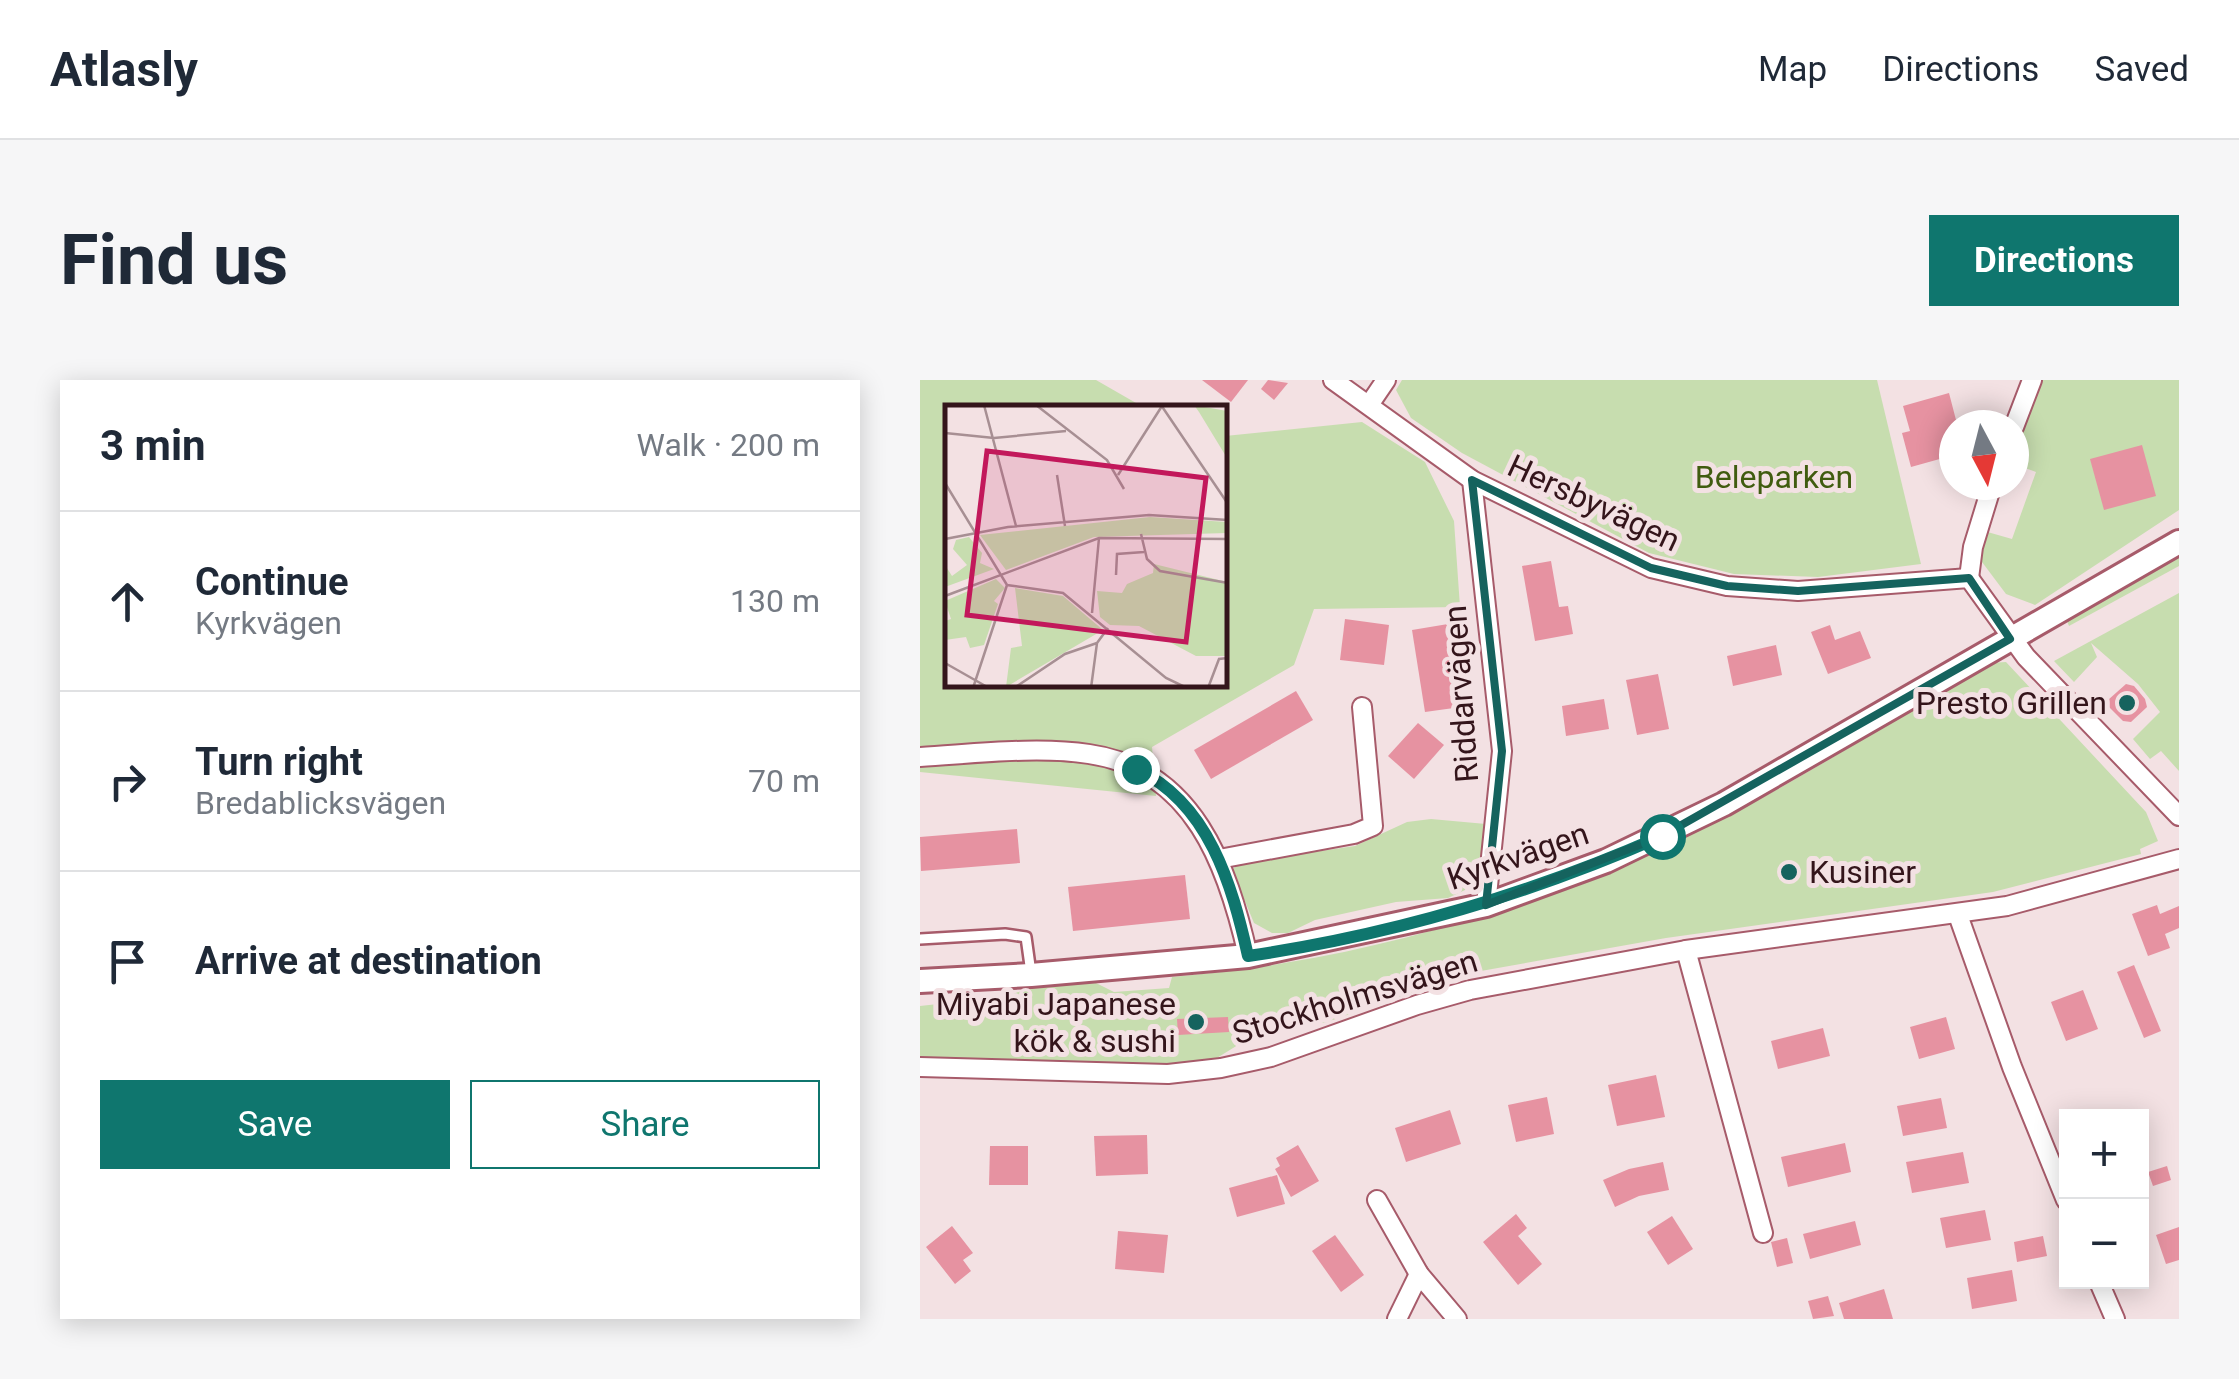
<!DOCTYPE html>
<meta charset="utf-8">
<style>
:root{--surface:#fff;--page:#f6f6f7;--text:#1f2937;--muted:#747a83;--line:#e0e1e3;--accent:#0f766e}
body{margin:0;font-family:Roboto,sans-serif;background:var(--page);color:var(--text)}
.controls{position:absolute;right:30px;bottom:30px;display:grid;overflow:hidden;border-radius:0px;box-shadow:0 5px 25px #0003}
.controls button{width:90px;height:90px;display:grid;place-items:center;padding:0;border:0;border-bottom:2px solid var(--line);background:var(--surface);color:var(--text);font:50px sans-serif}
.compass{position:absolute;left:1019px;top:30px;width:90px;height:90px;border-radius:50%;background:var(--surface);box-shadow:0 5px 25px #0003;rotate:173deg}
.stop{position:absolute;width:30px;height:30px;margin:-22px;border:8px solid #0f766e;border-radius:50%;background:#fff}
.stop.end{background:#0f766e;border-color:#fff;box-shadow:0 2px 10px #0008}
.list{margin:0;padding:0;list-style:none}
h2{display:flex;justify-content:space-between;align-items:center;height:130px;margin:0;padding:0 40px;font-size:42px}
h2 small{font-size:32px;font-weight:400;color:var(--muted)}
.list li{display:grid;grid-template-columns:65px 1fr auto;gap:30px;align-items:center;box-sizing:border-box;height:180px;padding:0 40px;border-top:2px solid var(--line)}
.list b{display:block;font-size:38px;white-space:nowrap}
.list p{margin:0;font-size:32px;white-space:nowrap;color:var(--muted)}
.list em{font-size:32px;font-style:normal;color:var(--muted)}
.actions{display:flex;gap:20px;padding:30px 40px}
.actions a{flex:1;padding:22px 0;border:2px solid var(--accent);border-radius:0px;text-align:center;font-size:35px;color:var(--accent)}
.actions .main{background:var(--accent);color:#fff}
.icon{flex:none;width:55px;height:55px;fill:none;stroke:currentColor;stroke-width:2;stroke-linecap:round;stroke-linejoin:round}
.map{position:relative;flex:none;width:1259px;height:939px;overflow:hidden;border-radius:0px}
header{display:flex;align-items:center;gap:60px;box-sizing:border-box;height:140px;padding:0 50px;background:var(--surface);border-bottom:2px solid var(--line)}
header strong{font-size:48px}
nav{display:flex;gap:55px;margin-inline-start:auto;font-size:35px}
.intro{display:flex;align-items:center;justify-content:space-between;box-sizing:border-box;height:240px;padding:0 60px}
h1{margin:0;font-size:70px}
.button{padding:25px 45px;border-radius:0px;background:var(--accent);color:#fff;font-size:35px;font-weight:700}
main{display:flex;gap:60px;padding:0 60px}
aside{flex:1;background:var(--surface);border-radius:0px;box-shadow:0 5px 25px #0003}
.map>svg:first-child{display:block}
</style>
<header>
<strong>Atlasly</strong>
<nav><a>Map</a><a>Directions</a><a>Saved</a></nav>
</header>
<div class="intro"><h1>Find us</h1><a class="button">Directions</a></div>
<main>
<aside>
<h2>3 min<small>Walk · 200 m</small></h2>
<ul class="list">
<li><svg class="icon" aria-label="ahead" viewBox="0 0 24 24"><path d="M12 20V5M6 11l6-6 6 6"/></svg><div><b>Continue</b><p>Kyrkvägen</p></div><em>130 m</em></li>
<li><svg class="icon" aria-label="right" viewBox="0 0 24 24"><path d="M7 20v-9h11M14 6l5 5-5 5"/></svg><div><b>Turn right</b><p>Bredablicksvägen</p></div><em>70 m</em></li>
<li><svg class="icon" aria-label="arrive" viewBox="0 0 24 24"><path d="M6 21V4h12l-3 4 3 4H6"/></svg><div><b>Arrive at destination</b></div></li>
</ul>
<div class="actions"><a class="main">Save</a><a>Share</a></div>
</aside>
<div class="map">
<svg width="1259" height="939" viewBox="0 0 1259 939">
<rect width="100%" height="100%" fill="#f3e1e3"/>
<g fill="#c7ddaf">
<polygon points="0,0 176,0 223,27 28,28 28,305 305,305 305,56 442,42 505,82 534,141 540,227 394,229 374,285 232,367 236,416 0,392"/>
<polygon points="482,0 957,0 1001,184 898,197 814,194 729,173 542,73 491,38 476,10"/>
<path d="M1120,0H1259V130L1115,225L1086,214L1059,178L1064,151L1092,159L1116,92L1094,84C1094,55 1111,28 1120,0Z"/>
<polygon points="1259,175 1259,186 1149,246 1147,241"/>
<polygon points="1259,213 1259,391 1241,371 1230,379 1213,359 1240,332 1218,304 1171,263 1177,277 1154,302 1134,281"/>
<path d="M1086,282L1226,432L1238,461L1220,469L1221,474L1073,512L746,558L544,594L407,642L356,649L326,660L292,681L253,688L0,678V626L81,617L123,605L176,603L194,612L249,608L252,597C289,593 327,590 364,583C481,564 596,529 705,484C833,432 951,353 1069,283Z"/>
<polygon points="511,439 566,444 561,474 545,510 528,518 476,522 395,540 368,553 352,553 334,543 312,490 319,483 435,466 487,442"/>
</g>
<g fill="#e692a1">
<polygon points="282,0 328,0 311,22"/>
<polygon points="348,0 368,3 354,20 341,9"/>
<polygon points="1029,13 1036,40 1043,38 1045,45 1034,45 1034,75 991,87 982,53 990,51 983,26"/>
<polygon points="1222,65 1236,116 1184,130 1170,79"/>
<polygon points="631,181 639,227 648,226 653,254 615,261 602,186"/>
<polygon points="425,239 469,245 464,285 420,280"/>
<polygon points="528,244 541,327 505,332 492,250"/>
<polygon points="910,245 915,260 940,251 951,278 908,294 891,252"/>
<polygon points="856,265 862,295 813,306 807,276"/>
<polygon points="738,294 749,349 717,355 706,300"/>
<polygon points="1206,304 1214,306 1225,319 1227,327 1211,342 1203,341 1188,326 1188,320"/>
<polygon points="376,311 393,340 291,399 274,370"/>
<polygon points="684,319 689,349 646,356 642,326"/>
<polygon points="498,343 524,365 494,399 468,376"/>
<polygon points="97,449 100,483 1,491 0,457"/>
<polygon points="265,495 270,539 153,551 148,507"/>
<polygon points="1237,525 1240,534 1259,526 1259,548 1245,554 1250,568 1228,576 1212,534"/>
<polygon points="1214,585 1241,651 1224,658 1197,592"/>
<polygon points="1163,610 1178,649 1146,661 1131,622"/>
<polygon points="308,637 309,652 258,655 257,639"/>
<polygon points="1026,637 1035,669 999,679 990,647"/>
<polygon points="903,648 910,676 858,689 851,661"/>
<polygon points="736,695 745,737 697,746 688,705"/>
<polygon points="627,717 634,754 596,762 588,725"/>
<polygon points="1021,718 1027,748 983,756 977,726"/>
<polygon points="530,730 541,764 486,782 475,748"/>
<polygon points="227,755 228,794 176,796 174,756"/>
<polygon points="925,763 931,792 868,807 861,777"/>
<polygon points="378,765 399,801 371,817 355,789 360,786 356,778"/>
<polygon points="70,766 108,766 108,805 69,805"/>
<polygon points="1043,772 1049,803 992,813 986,782"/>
<polygon points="743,782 749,810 719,816 695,827 683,800 709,789"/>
<polygon points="1247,786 1251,800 1233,806 1228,792"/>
<polygon points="357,795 365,824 317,837 309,808"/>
<polygon points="1065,830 1071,860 1026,868 1020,838"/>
<polygon points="596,834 607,848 598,856 622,884 598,905 563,862"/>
<polygon points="752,836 773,869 748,885 727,852"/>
<polygon points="935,841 941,865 890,879 883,854"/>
<polygon points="32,846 53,873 43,880 51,891 35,904 6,867"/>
<polygon points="1259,847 1259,880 1246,884 1236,855"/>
<polygon points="198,851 248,855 244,893 195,889"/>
<polygon points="415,855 444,895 421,912 392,871"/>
<polygon points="1123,856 1127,876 1097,882 1094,862"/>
<polygon points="867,858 873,883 857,887 851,862"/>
<polygon points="1092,890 1097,921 1052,929 1047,898"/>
<polygon points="964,909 973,939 924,939 919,923"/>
<polygon points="908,916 914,936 893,939 888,921"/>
</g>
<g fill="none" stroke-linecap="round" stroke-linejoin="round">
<defs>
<polyline id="service" points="0,559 85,554 106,557 111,593"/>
<g id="minor">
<polyline points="413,0 552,100 731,188 807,206 878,211 1049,198 1106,277 1259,436"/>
<polyline points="449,25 466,0"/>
<polyline points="1094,47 1112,0"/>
<polyline points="552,100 582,371 566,525"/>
<polyline points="1049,198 1053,167 1072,105"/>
<path d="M0,377C53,374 117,366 169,374C274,389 308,487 328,576"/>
<polyline points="299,479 434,454 453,446 442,327"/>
<polyline points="1038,535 1092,687 1146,820"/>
<polyline points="766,570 843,853"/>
<polyline points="0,687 248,694 301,688 351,677 497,625 550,610 766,570 1087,526 1259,479"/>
<polyline points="457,820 499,894 537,939"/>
<polyline points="1179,902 1195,939"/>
<polyline points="477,939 499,894"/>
</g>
<polyline id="tertiary" points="0,601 111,595 328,576 566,525 686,481 804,424 1259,162"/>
</defs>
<use href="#service" stroke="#a75b6a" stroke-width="14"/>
<use href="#minor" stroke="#a75b6a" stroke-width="22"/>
<use href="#tertiary" stroke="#a75b6a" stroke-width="28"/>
<use href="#service" stroke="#fff" stroke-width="9"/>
<use href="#minor" stroke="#fff" stroke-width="18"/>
<use href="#tertiary" stroke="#fff" stroke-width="22"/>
</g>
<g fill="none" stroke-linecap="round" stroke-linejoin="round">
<path stroke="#0f766e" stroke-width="12" d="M216,389C289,423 312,505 328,576C472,555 610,514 742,456"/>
</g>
<path fill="none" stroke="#15635e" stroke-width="8" stroke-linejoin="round" d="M552,100L731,188L807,206L878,211L1049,198L1090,259L742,456L566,525L582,371Z"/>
<g fill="#15635e" stroke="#f3e1e3" stroke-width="4">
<circle cx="1207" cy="323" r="10"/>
<circle cx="869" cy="492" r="10"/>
<circle cx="276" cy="642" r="10"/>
</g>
<g text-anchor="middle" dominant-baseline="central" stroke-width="10" stroke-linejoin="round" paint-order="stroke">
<g font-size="32" fill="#405c0f" stroke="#f3e1e3">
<text x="854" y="97">Beleparken</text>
</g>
<g font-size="32" fill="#34151b" stroke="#f3e1e3">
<text transform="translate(674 123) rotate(25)">Hersbyvägen</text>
<text transform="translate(541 314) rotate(-94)">Riddarvägen</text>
<text transform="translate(598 476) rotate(-19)">Kyrkvägen</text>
<text transform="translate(435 617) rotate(-17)">Stockholmsvägen</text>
</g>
<g font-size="32" fill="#34151b" stroke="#f3e1e3" text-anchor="end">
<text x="1187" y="323">Presto Grillen</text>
<text x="889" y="492" text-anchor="start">Kusiner</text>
<text x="256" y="624">Miyabi Japanese<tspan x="256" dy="37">kök &amp; sushi</tspan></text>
</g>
</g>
<g transform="translate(25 25)">
<rect width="282" height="282" fill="#f3e1e3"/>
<path d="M249,0L282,6V53L254,7ZM205,112L282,117V128L149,132L61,165L35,130ZM24,132L37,148L35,158L49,164L0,182V160L7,171L22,160L8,144L11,135ZM209,159L282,177V251H251L194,221L165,220L155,212L152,186L177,188L182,179L208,168ZM51,174L60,183L49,196L53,199L39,240L25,243L21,232L0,235V216L6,214L0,196ZM70,183L118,191L158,225L61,282L66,243L77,241Z" fill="#c7ddaf"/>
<path fill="none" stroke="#a78f93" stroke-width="2.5" d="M39,0L71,121M91,0L162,55L179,84M216,0L283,99M0,28L49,33L121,26M112,70L120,121M173,70L217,1M0,78L62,180L118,188L221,273L242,283M196,129L202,154L215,166L283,178M0,134L63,122L204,110L283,115M171,170L172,149L199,147M0,191L154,133L283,134M147,208L154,133M0,258L44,283M28,283L62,180M69,283L120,249L152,238M146,283L152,238L163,223M263,283L274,254L283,253"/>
<path fill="#c2185b" fill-opacity="0.15" stroke="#c2185b" stroke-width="5" d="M42,46L261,73L241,237L22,210Z"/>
<rect width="282" height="282" fill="none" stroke="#34151b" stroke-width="5"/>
</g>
</svg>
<div class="controls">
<button>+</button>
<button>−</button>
</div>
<svg class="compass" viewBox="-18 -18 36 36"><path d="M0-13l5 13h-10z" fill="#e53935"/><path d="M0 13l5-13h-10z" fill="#747a83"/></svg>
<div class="stop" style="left:742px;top:456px"></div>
<div class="stop end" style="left:216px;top:389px"></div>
</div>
</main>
